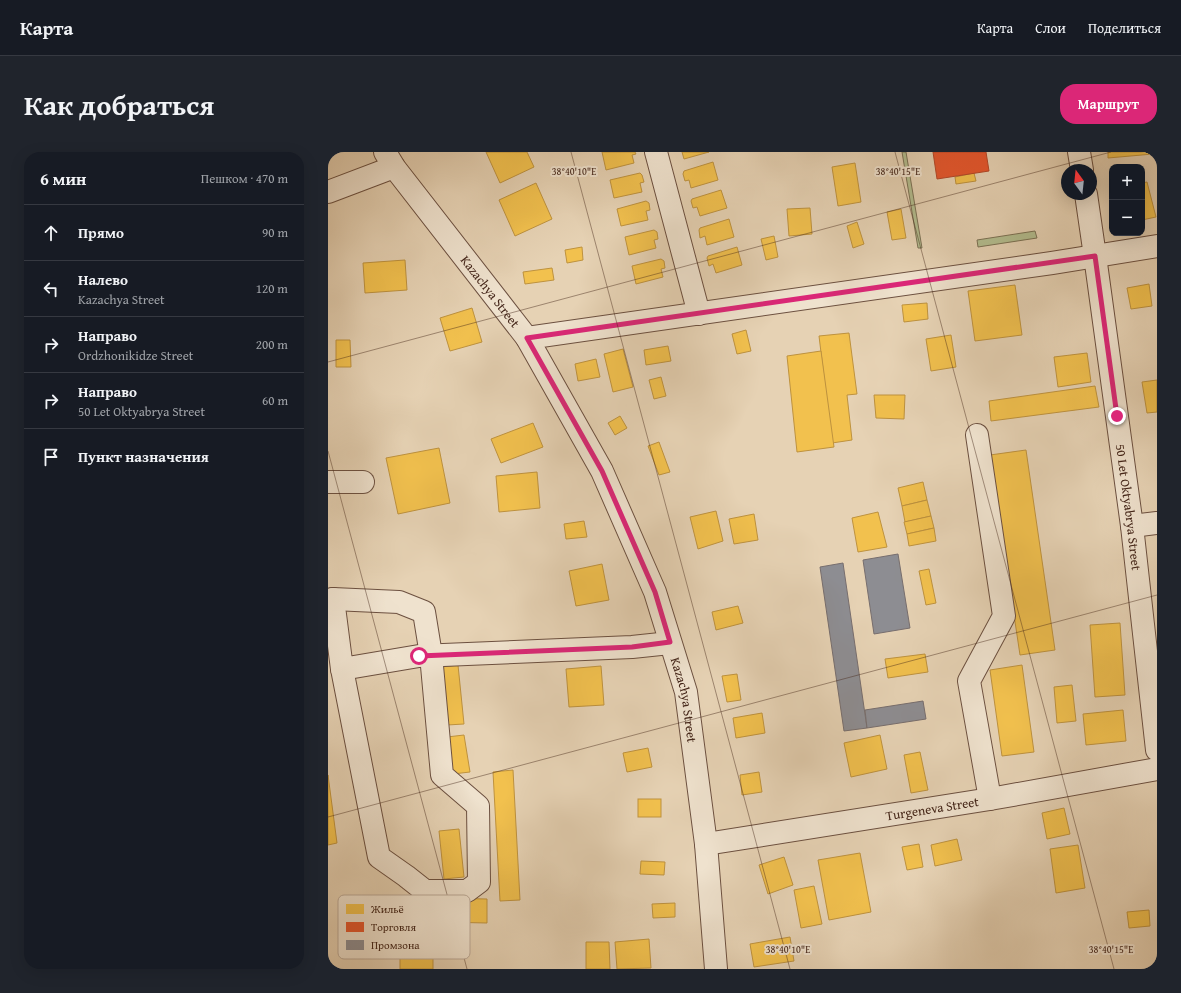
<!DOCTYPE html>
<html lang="ru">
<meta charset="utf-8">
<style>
:root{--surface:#171b24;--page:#20242c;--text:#f1f3f6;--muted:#9ea1a6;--line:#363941;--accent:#db2777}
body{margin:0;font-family:"Gentium Book Plus",serif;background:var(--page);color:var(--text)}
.controls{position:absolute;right:12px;top:12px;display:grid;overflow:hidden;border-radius:8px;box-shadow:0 4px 16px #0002}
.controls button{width:36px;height:36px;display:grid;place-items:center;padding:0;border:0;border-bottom:1px solid var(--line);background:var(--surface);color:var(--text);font:20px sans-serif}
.compass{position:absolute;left:733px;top:12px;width:36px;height:36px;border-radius:50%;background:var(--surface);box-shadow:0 4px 16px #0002;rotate:345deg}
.stop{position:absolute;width:12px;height:12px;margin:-9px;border:3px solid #db2777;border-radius:50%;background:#fff}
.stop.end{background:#db2777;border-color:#fff;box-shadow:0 1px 4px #0008}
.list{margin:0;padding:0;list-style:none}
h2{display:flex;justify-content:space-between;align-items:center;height:52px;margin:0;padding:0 16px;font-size:17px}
h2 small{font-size:13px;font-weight:400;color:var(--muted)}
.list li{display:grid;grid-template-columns:26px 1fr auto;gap:12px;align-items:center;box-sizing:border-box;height:56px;padding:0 16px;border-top:1px solid var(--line)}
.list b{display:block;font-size:15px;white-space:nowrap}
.list p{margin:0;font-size:13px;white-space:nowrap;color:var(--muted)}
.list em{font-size:13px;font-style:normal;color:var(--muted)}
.icon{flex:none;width:22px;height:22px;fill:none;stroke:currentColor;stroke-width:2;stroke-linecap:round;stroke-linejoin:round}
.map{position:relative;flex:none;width:829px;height:817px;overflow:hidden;border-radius:16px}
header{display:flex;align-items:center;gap:24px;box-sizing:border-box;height:56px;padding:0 20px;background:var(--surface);border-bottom:1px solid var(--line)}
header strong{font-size:19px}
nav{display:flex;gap:22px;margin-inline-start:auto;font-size:14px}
.intro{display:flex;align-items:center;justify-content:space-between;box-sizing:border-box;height:96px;padding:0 24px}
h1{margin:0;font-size:28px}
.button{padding:10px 18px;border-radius:16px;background:var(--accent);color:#fff;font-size:14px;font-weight:700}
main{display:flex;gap:24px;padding:0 24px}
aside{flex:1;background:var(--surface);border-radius:16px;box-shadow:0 4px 16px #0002}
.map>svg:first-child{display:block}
</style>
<header>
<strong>Карта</strong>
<nav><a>Карта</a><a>Слои</a><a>Поделиться</a></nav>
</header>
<div class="intro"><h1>Как добраться</h1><a class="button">Маршрут</a></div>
<main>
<aside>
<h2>6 мин<small>Пешком · 470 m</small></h2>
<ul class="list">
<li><svg class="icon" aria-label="ahead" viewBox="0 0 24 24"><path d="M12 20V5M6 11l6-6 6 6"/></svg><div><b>Прямо</b></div><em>90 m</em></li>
<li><svg class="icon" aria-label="left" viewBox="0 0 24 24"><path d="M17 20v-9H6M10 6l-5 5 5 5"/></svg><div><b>Налево</b><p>Kazachya Street</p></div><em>120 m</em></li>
<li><svg class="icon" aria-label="right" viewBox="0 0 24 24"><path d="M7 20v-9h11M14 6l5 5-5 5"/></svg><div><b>Направо</b><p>Ordzhonikidze Street</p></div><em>200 m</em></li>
<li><svg class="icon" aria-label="right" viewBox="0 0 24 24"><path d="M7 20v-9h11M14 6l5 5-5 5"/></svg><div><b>Направо</b><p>50 Let Oktyabrya Street</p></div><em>60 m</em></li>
<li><svg class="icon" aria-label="arrive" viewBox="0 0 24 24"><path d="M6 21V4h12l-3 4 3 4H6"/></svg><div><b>Пункт назначения</b></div></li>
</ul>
</aside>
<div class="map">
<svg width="829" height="817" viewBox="0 0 829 817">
<rect width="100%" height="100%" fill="#e6d2b4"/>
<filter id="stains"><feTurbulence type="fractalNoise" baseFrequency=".005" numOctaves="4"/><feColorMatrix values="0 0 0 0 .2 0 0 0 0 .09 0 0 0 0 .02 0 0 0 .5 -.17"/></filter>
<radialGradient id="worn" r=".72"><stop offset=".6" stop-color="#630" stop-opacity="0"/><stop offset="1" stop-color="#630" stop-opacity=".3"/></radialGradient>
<g fill="#b3bd8f" stroke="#7b7154">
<polygon points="574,0 578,0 594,96 590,96"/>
<polygon points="707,79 709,86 650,95 649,88"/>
</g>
<g fill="#f2c14e" stroke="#be923e">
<polygon points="158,0 199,0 206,15 172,31"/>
<polygon points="274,0 307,0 308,2 304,3 306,11 278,18"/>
<polygon points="354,0 381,0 356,7"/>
<polygon points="780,0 825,0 825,2 780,6"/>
<polygon points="385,10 390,28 363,36 361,28 357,29 355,22 356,19"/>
<polygon points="527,11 533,50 510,54 504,15"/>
<polygon points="312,21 314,23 316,30 312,31 314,40 286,46 282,28"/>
<polygon points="646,21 648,29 628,32 627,25"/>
<polygon points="819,30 828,65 814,68 814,31"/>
<polygon points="208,31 224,67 187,84 171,48"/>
<polygon points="393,38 399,56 372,64 369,55 365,56 363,49 364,47"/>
<polygon points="318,49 321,51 322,58 318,59 320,68 293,74 289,57"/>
<polygon points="482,56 484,82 461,84 459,57"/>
<polygon points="573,57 578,86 564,88 559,60"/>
<polygon points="401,67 406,85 379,93 377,84 372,86 371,78 372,76"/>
<polygon points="529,70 536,92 525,96 519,74"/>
<polygon points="326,78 329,80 330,87 326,88 328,96 301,103 297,85"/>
<polygon points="446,84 450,105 438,108 433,87"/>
<polygon points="254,95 255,108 239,111 237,98"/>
<polygon points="409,95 414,113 388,121 385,112 381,114 379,106 380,104"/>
<polygon points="333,107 336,109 337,116 333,117 335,125 308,132 304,114"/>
<polygon points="77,108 79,138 37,141 35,111"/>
<polygon points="224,116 226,128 197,132 195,120"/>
<polygon points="821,132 824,154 803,157 799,136"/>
<polygon points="687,133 694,183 647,189 640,139"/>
<polygon points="599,151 600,167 576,170 574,153"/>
<polygon points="144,156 154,190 122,199 112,166"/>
<polygon points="418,178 423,199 409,202 404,182"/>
<polygon points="521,181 529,242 519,243 524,288 504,291 491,184"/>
<polygon points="623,183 628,215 603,219 598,187"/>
<polygon points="8,188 22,188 23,215 8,215"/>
<polygon points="340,194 343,209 318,213 316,198"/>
<polygon points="295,197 305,235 285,240 276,202"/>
<polygon points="493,199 506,295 469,300 459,204"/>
<polygon points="759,201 763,230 730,235 726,205"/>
<polygon points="268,207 272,225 250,229 247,212"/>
<polygon points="333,225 338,244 326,247 321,228"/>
<polygon points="829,228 829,260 819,261 814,230"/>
<polygon points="767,234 771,255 663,269 661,249"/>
<polygon points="546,243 577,243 576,267 548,266"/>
<polygon points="292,264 299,276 287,283 280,271"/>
<polygon points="205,271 215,295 173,311 163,287"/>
<polygon points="331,290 342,320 331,323 320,294"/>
<polygon points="111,296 122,351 70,362 58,306"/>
<polygon points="698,298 727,498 692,503 662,303"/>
<polygon points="209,320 212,356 171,360 168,324"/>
<polygon points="595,330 599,348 574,354 570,336"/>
<polygon points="599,348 603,364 577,370 574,354"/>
<polygon points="388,359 395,389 370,397 362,365"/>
<polygon points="550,360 559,395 530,400 524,366"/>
<polygon points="426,362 430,388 406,392 401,367"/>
<polygon points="603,364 606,376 579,382 576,370"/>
<polygon points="256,369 259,385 238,387 236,372"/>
<polygon points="606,376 608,389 581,394 579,382"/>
<polygon points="274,412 281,448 248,454 241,419"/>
<polygon points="601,417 608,451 598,453 591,419"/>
<polygon points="410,454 415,471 388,478 384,460"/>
<polygon points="792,471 797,543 767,545 762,473"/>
<polygon points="597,502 600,520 560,526 557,507"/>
<polygon points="130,513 136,572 119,573 113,515"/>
<polygon points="694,513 706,600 674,604 662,518"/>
<polygon points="273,514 276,553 241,555 238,517"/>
<polygon points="409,522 413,548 399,550 394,524"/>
<polygon points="744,533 748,569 729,571 726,535"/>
<polygon points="795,558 798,589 758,593 755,562"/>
<polygon points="434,561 437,581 408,586 405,566"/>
<polygon points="136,583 142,620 125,622 119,585"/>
<polygon points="552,583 559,617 523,625 516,591"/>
<polygon points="320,596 324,615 299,620 295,601"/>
<polygon points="592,600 600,638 583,641 576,603"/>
<polygon points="185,618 192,748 172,749 165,620"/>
<polygon points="431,620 434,640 414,643 412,623"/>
<polygon points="0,623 9,691 0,693"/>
<rect x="310" y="647" width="23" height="18"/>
<polygon points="736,656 742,682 719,687 714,661"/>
<polygon points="131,677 136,725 116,727 111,679"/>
<polygon points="629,687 634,708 607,714 603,693"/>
<polygon points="591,692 595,715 579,718 574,695"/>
<polygon points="750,693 757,736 728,741 722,697"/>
<polygon points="532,701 543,760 501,768 490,708"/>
<polygon points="456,705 465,733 440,742 431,713"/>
<polygon points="313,709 337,710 336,723 312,722"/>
<polygon points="486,734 494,772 473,776 466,738"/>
<polygon points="18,744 159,747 159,771 18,768"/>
<polygon points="347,751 347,765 325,766 324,752"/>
<polygon points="821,758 822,774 801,776 799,760"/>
<polygon points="462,785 466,809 426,815 422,792"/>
<polygon points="321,787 323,816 289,817 287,790"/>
<rect x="72" y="790" width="33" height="27"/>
<polygon points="258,790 281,790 282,817 258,817"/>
</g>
<polygon fill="#e4572e" stroke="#b44828" points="605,0 658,0 661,19 609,27"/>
<g fill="#8d8d92" stroke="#776e6e">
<polygon points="570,402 582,476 546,482 535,408"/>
<polygon points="515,411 539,576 516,579 492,415"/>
<polygon points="595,549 598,567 539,576 537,558"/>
</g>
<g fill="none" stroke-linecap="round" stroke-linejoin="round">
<defs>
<g id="minor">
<path id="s1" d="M57,0L66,15L199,186L274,319L327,440L358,540L378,692L388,817"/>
<polyline points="328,0 371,162"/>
<polyline points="751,0 754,18"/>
<polyline points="0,40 66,15"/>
<path id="s2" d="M758,42L767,104L804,374L829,598"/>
<polyline points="199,186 724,111 829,94"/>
<polyline points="649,283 676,464 641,529 662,647"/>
<polyline points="0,330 35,330"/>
<polyline points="804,374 829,371"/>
<polyline points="5,447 71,450 96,460 103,503 114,623 150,654 151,730 139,739 97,739 78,724 51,705 14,517"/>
<polyline points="0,448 5,447 14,517 91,504 304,495 342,491"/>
<path id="s3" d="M378,692L662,647L829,617"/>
</g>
</defs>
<use href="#minor" stroke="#6c5040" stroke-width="24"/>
<use href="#minor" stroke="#efe2ce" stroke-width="22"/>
</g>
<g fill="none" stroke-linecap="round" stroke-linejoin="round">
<polyline stroke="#db2777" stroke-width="5" points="91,504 304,495 342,490 327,440 274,319 199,186 767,104 789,264"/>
</g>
<path fill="none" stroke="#432519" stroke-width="1" stroke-opacity="0.45" d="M243,0L462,817M567,0L786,817M0,210L783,0M0,299L139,817M0,665L829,443"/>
<g text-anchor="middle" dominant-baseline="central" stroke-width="4" stroke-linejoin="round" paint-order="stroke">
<g font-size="13" fill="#432519" stroke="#efe2ce">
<text stroke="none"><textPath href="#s1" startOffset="175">Kazachya Street</textPath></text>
<text stroke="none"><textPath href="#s2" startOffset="316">50 Let Oktyabrya Street</textPath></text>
<text stroke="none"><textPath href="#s1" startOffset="631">Kazachya Street</textPath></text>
<text stroke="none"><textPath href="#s3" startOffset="229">Turgeneva Street</textPath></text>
</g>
</g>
<rect x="10" y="743" width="132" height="64" rx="6" fill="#efe2ce" stroke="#bba998" stroke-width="1"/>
<rect x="18" y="752" width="18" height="10" fill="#f2c14e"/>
<rect x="18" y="770" width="18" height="10" fill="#e4572e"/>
<rect x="18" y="788" width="18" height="10" fill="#8d8d92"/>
<g font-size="11" fill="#432519">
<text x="43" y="761">Жильё</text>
<text x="43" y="779">Торговля</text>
<text x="43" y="797">Промзона</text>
</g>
<g font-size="10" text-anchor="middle" fill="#432519" stroke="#efe2ce" stroke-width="4" stroke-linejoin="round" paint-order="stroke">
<text x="246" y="23">38°40'10"E</text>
<text x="570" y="23">38°40'15"E</text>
<text x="460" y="801">38°40'10"E</text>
<text x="783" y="801">38°40'15"E</text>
</g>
<rect width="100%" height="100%" filter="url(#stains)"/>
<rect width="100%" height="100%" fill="url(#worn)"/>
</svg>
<div class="controls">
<button>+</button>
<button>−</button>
</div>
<svg class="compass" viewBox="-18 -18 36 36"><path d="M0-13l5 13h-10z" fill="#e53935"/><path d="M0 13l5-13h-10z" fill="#9ea1a6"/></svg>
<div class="stop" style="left:91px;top:504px"></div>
<div class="stop end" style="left:789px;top:264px"></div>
</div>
</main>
